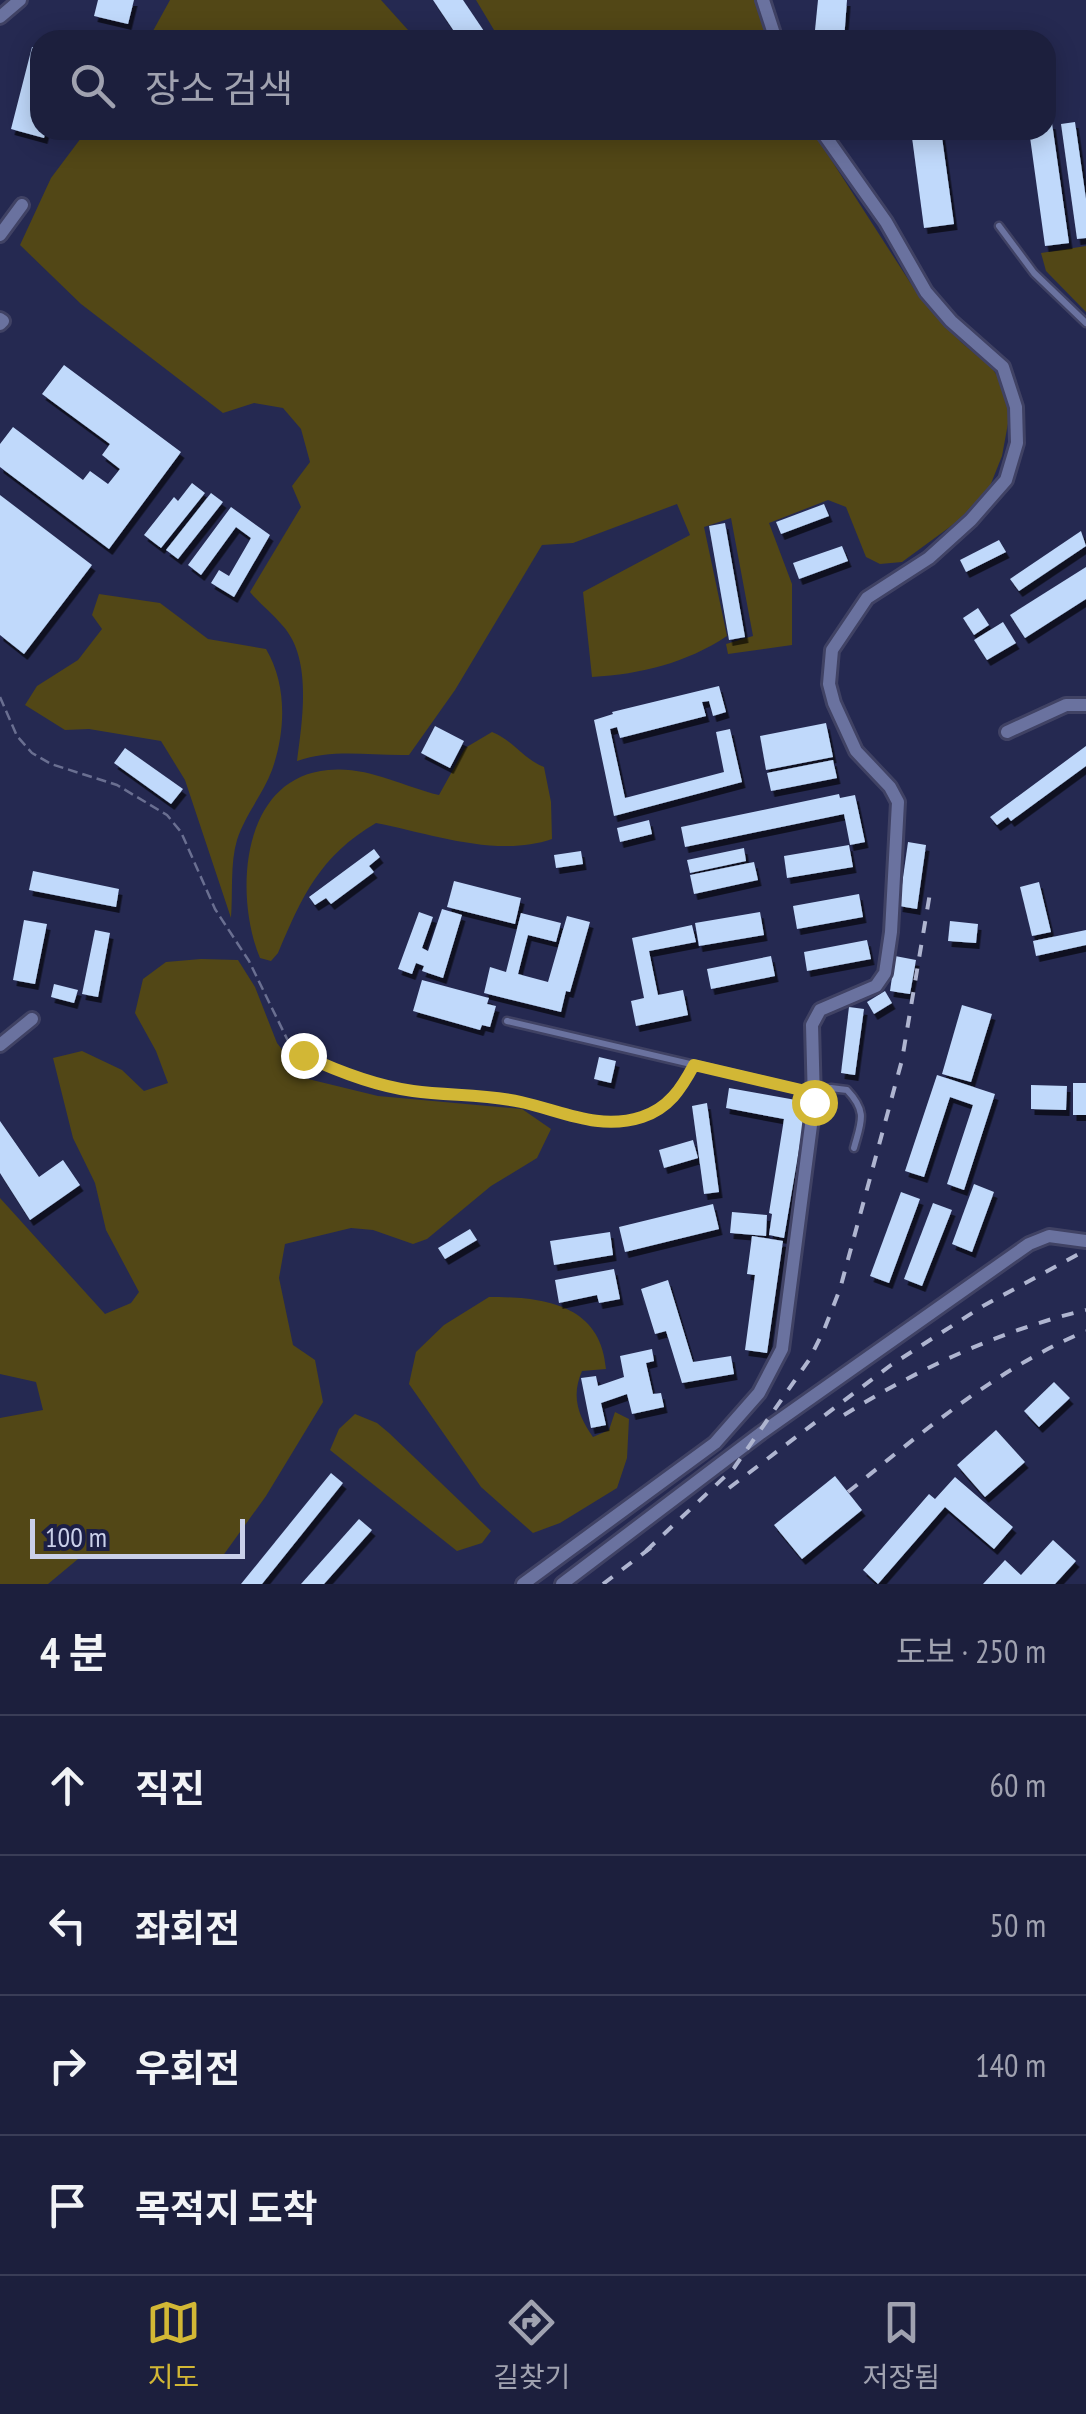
<!DOCTYPE html>
<html lang="ko">
<meta charset="utf-8">
<style>
:root{--surface:#1c1f3d;--page:#252744;--text:#f1f3f6;--muted:#a0a2b0;--line:#3a3d57;--accent:#d2b735}
body{margin:0;font-family:"PT Sans Narrow","Noto Sans KR",sans-serif;background:var(--page);color:var(--text)}
.scale{position:absolute;left:30px;bottom:25px;width:215px;box-sizing:border-box;padding-left:10px;border:5px solid #cad0e9;border-top:0;font-size:28px;line-height:35px;white-space:nowrap;color:#cad0e9;-webkit-text-stroke:8px #1c1f46;paint-order:stroke}
.stop{position:absolute;width:30px;height:30px;margin:-22px;border:8px solid #d2b735;border-radius:50%;background:#fff}
.stop.end{background:#d2b735;border-color:#fff;box-shadow:0 2px 10px #0008}
.list{margin:0;padding:0;list-style:none}
h2{display:flex;justify-content:space-between;align-items:center;height:130px;margin:0;padding:0 40px;font-size:42px}
h2 small{font-size:32px;font-weight:400;color:var(--muted)}
.list li{display:grid;grid-template-columns:65px 1fr auto;gap:30px;align-items:center;box-sizing:border-box;height:140px;padding:0 40px;border-top:2px solid var(--line)}
.list b{display:block;font-size:38px;white-space:nowrap}
.list em{font-size:32px;font-style:normal;color:var(--muted)}
.icon{flex:none;width:55px;height:55px;fill:none;stroke:currentColor;stroke-width:2;stroke-linecap:round;stroke-linejoin:round}
.map{position:relative;flex:none;width:1086px;height:1584px;overflow:hidden}
.search{position:absolute;background:var(--surface);box-shadow:0 5px 25px #0003;left:30px;right:30px;top:30px;height:110px;display:flex;align-items:center;gap:25px;box-sizing:border-box;padding:0 35px;border-radius:30px;color:var(--muted);font-size:38px}
.sheet{height:690px;background:var(--surface)}
nav{display:flex;justify-content:space-around;align-items:center;box-sizing:border-box;height:140px;border-top:2px solid var(--line);background:var(--surface);font-size:28px;color:var(--muted)}
nav a{display:grid;justify-items:center;gap:5px}
nav .on{color:var(--accent)}
.map>svg:first-child{display:block}
</style>
<div class="map">
<svg width="1086" height="1584" viewBox="0 0 1086 1584">
<defs>
<filter id="shadow"><feDropShadow dx="3.5" dy="6" stdDeviation="0" flood-color="#0009"/></filter>
</defs>
<rect width="100%" height="100%" fill="#252951"/>
<g fill="#524716">
<polygon points="170,0 381,0 417,40 148,40"/>
<polygon points="476,0 757,0 768,40 500,40"/>
<path d="M87,130H812L915,290L961,342L992,368L1004,386L1009,418L1002,456L988,491L958,521L902,562L880,564L866,557L846,507L828,500L769,523L792,584V645L728,654L726,644L753,636L731,518L704,527L727,636C686,663 642,674 592,677L583,592L690,535L677,504L573,543L542,545L455,690L409,755C369,756 335,748 297,761C302,721 313,658 282,625C272,613 260,604 250,592L301,507L292,486L310,462L301,429L283,408L254,403L223,413L81,304L20,245L51,178Z"/>
<polygon points="1086,246 1086,312 1046,271 1041,253"/>
<path d="M99,594L160,603L208,639L266,649C287,684 286,731 272,770C263,794 245,815 237,840C230,863 233,894 231,918L185,780L161,741L89,729L65,730L25,705L37,686L78,660L102,629L92,615Z"/>
<path d="M492,732C514,741 522,758 544,767L551,802L552,839C497,858 432,834 376,823C320,856 302,896 278,953L271,961L260,958C234,896 240,778 328,770C368,766 401,786 439,795L465,748Z"/>
<polygon points="201,959 238,960 255,987 277,1043 304,1078 378,1096 522,1109 551,1129 537,1158 491,1186 427,1239 413,1244 373,1230 351,1228 285,1244 279,1278 293,1345 315,1360 323,1402 266,1496 222,1557 78,1559 48,1584 0,1584 0,1418 43,1410 36,1382 0,1374 0,1198 105,1314 131,1303 139,1292 106,1230 95,1183 73,1138 53,1058 82,1051 122,1070 144,1091 168,1083 156,1051 135,1013 143,979 166,962"/>
<path d="M489,1297C543,1297 601,1304 606,1369L582,1371C571,1396 578,1416 593,1437L609,1430L615,1412L629,1419L627,1458L617,1488L560,1523L533,1533L481,1487L409,1384L416,1352L444,1325Z"/>
<polygon points="355,1414 377,1423 389,1433 491,1531 482,1543 457,1551 330,1450 339,1429"/>
</g>
<g fill="#c0d9fb" filter="url(#shadow)">
<polygon points="98,0 134,0 128,24 94,16"/>
<polygon points="433,0 463,0 490,40 460,40"/>
<polygon points="818,0 847,0 844,40 814,40"/>
<polygon points="32,47 40,49 40,130 46,130 44,138 11,129"/>
<polygon points="1075,122 1086,199 1086,238 1077,239 1061,124"/>
<polygon points="1052,123 1069,243 1045,246 1029,130 1046,130 1046,124"/>
<polygon points="911,130 941,130 954,224 924,228"/>
<polygon points="64,365 181,452 109,549 0,467 0,444 13,427 83,480 90,471 108,484 120,469 102,455 110,444 42,394"/>
<polygon points="192,483 205,493 161,548 144,535 174,497 178,501"/>
<polygon points="211,493 223,502 178,559 166,550"/>
<polygon points="0,495 92,565 24,654 0,635"/>
<polygon points="824,504 829,516 781,534 776,522"/>
<polygon points="231,507 270,535 234,597 211,583 219,570 229,576 251,538 236,527 201,575 188,565"/>
<polygon points="725,523 745,637 729,640 709,526"/>
<polygon points="1081,531 1086,546 1019,591 1010,579"/>
<polygon points="999,540 1006,552 966,572 960,560"/>
<polygon points="842,546 848,561 799,579 793,563"/>
<polygon points="1086,567 1086,599 1025,638 1010,615"/>
<polygon points="978,608 989,625 974,635 963,618"/>
<polygon points="1003,622 1016,643 987,660 974,640"/>
<polygon points="719,686 726,712 713,716 709,701 702,702 706,716 620,738 617,727 610,729 625,798 724,772 716,732 730,729 742,782 614,816 594,720 613,714 612,712"/>
<polygon points="826,723 833,757 766,770 760,736"/>
<polygon points="435,726 464,741 450,768 421,753"/>
<polygon points="1086,746 1086,766 1011,821 1008,817 997,825 990,817"/>
<polygon points="125,748 183,789 171,804 114,763"/>
<polygon points="833,760 837,778 771,791 767,773"/>
<polygon points="839,794 840,798 855,795 865,842 850,845 844,814 685,847 681,827"/>
<polygon points="649,820 652,834 620,842 617,828"/>
<polygon points="908,842 926,845 917,909 899,906"/>
<polygon points="849,845 853,867 787,878 784,856"/>
<polygon points="744,848 746,861 690,873 687,860"/>
<polygon points="374,849 380,857 369,866 374,872 331,904 326,898 315,905 309,897"/>
<polygon points="581,851 583,864 556,868 554,855"/>
<polygon points="754,862 758,880 694,894 690,875"/>
<polygon points="33,871 119,889 116,907 29,890"/>
<polygon points="454,881 521,898 515,924 447,907"/>
<polygon points="1039,882 1051,932 1032,936 1020,887"/>
<polygon points="859,894 863,917 797,929 793,906"/>
<polygon points="442,909 462,915 443,978 422,971 424,966 416,963 412,974 398,969 419,912 433,917 422,948 428,951"/>
<polygon points="760,912 764,935 699,946 695,923"/>
<polygon points="521,913 561,923 556,942 528,935 518,974 548,982 567,916 590,922 570,992 566,991 561,1012 484,993 490,967 506,972"/>
<polygon points="24,920 47,924 35,984 13,980"/>
<polygon points="950,921 978,924 976,943 948,941"/>
<polygon points="692,925 696,942 649,951 658,995 683,990 688,1015 636,1026 631,1001 644,998 632,938"/>
<polygon points="95,930 110,933 98,997 82,994"/>
<polygon points="1086,930 1086,945 1036,956 1033,941"/>
<polygon points="867,940 871,959 807,971 804,952"/>
<polygon points="771,956 775,976 711,989 707,969"/>
<polygon points="895,956 916,960 910,994 890,991"/>
<polygon points="422,980 489,998 487,1004 496,1006 490,1027 482,1025 480,1030 413,1011"/>
<polygon points="54,984 78,990 74,1003 51,997"/>
<polygon points="885,991 892,1003 874,1014 867,1002"/>
<polygon points="962,1005 992,1014 971,1082 942,1074"/>
<polygon points="849,1007 864,1009 855,1075 841,1073"/>
<polygon points="599,1057 616,1061 611,1083 594,1079"/>
<polygon points="937,1075 995,1094 964,1190 947,1184 973,1105 950,1097 924,1177 905,1171"/>
<rect x="1073" y="1083" width="13" height="32"/>
<polygon points="1031,1085 1067,1086 1066,1110 1031,1109"/>
<polygon points="729,1088 807,1102 784,1238 769,1235 772,1214 769,1213 784,1119 726,1108"/>
<polygon points="707,1103 719,1192 704,1194 692,1106"/>
<polygon points="0,1121 39,1177 63,1160 80,1185 30,1220 0,1173"/>
<polygon points="693,1140 698,1158 664,1168 659,1150"/>
<polygon points="974,1184 994,1192 972,1252 952,1244"/>
<polygon points="901,1192 920,1199 889,1283 870,1276"/>
<polygon points="933,1203 952,1210 922,1286 904,1279"/>
<polygon points="713,1204 719,1229 625,1252 619,1227"/>
<polygon points="732,1212 767,1215 766,1236 730,1233"/>
<polygon points="470,1229 477,1240 445,1259 438,1248"/>
<polygon points="610,1232 613,1255 554,1265 550,1241"/>
<polygon points="752,1236 783,1241 767,1353 745,1350 755,1275 747,1274"/>
<polygon points="614,1269 620,1299 599,1303 597,1295 559,1303 555,1280"/>
<polygon points="668,1280 693,1362 731,1356 734,1374 682,1383 666,1331 655,1334 641,1289"/>
<polygon points="652,1349 654,1361 646,1363 653,1394 661,1393 664,1407 632,1414 627,1394 601,1403 606,1425 591,1428 581,1378 596,1376 598,1386 624,1377 620,1356"/>
<polygon points="1054,1382 1070,1398 1039,1427 1024,1411"/>
<polygon points="996,1430 1025,1462 985,1497 957,1465"/>
<polygon points="331,1473 343,1483 262,1584 241,1584"/>
<polygon points="835,1476 862,1510 802,1559 774,1525"/>
<polygon points="955,1477 1013,1527 994,1549 945,1507 878,1584 863,1570 929,1494 935,1499"/>
<polygon points="359,1519 372,1530 324,1584 301,1584"/>
<polygon points="1053,1540 1076,1561 1055,1584 983,1584 1005,1560 1021,1575"/>
</g>
<g fill="none" stroke-linecap="round" stroke-linejoin="round">
<defs>
<g id="lane">
<polyline points="999,226 1034,273 1086,323"/>
<path d="M507,1021L814,1093L831,1088L847,1090C868,1112 861,1122 854,1148"/>
</g>
<g id="street">
<polyline points="763,0 776,40"/>
<polyline points="0,17 20,0"/>
<polyline points="0,235 22,205"/>
<polyline points="0,319 3,321 0,324"/>
<polyline points="1007,732 1066,705 1086,705"/>
<polyline points="0,1045 32,1019"/>
<polyline points="523,1584 715,1443 759,1393 782,1349 814,1102 812,1025 820,1010 876,986 885,973 891,932 898,802 890,787 856,751 834,703 829,684 832,650 867,598 929,558 971,520 1006,480 1017,443 1016,407 1003,367 951,321 926,292 886,222 821,130"/>
<polyline points="562,1584 761,1433 1029,1244 1049,1236 1086,1241"/>
</g>
</defs>
<use href="#lane" stroke="#404264" stroke-width="11"/>
<use href="#street" stroke="#404264" stroke-width="18"/>
<polyline stroke="#6a6f91" stroke-width="2.5" stroke-dasharray="10 5" stroke-linecap="butt" points="0,697 17,736 32,753 51,764 117,785 167,815 181,832 215,909 249,961 289,1043 303,1055 383,1085 410,1091 519,1101 603,1123 639,1119 660,1110 677,1095 689,1075"/>
<use href="#lane" stroke="#6a729f" stroke-width="6"/>
<use href="#street" stroke="#6a729f" stroke-width="12"/>
<g stroke="#afb5d0" stroke-width="4" stroke-dasharray="12 12" stroke-linecap="butt">
<path d="M844,1415C918,1369 1001,1330 1086,1310"/>
<polyline points="729,1488 891,1365 983,1306 1086,1250"/>
<path d="M848,1492C924,1431 996,1369 1086,1331"/>
<polyline points="646,1551 734,1468 809,1360 824,1330 840,1289 902,1060 930,893"/>
<polyline points="603,1584 657,1543"/>
</g>
</g>
<g fill="none" stroke-linecap="round" stroke-linejoin="round">
<path stroke="#d2b735" stroke-width="12" d="M303,1055C337,1071 376,1086 413,1091C449,1096 486,1094 521,1102C562,1111 599,1131 642,1117C669,1108 681,1089 694,1065L814,1093V1102"/>
</g>
</svg>
<div class="scale">100 m</div>
<div class="stop" style="left:814px;top:1102px"></div>
<div class="stop end" style="left:303px;top:1055px"></div>
<div class="search"><svg class="icon" aria-label="search" viewBox="0 0 24 24"><circle cx="10" cy="10" r="6"/><path d="M15 15l6 6"/></svg>장소 검색</div>
</div>
<section class="sheet">
<h2>4 분<small>도보 · 250 m</small></h2>
<ul class="list">
<li><svg class="icon" aria-label="ahead" viewBox="0 0 24 24"><path d="M12 20V5M6 11l6-6 6 6"/></svg><div><b>직진</b></div><em>60 m</em></li>
<li><svg class="icon" aria-label="left" viewBox="0 0 24 24"><path d="M17 20v-9H6M10 6l-5 5 5 5"/></svg><div><b>좌회전</b></div><em>50 m</em></li>
<li><svg class="icon" aria-label="right" viewBox="0 0 24 24"><path d="M7 20v-9h11M14 6l5 5-5 5"/></svg><div><b>우회전</b></div><em>140 m</em></li>
<li><svg class="icon" aria-label="arrive" viewBox="0 0 24 24"><path d="M6 21V4h12l-3 4 3 4H6"/></svg><div><b>목적지 도착</b></div></li>
</ul>
</section>
<nav>
<a class="on"><svg class="icon" aria-label="map" viewBox="0 0 24 24"><path d="M3 6l6-2 6 2 6-2v14l-6 2-6-2-6 2zM9 4v14M15 6v14"/></svg>지도</a>
<a><svg class="icon" aria-label="directions" viewBox="0 0 24 24"><path d="M12 3l9 9-9 9-9-9zM9 14v-3h6M13 9l2 2-2 2"/></svg>길찾기</a>
<a><svg class="icon" aria-label="saved" viewBox="0 0 24 24"><path d="M7 4h10v16l-5-4-5 4z"/></svg>저장됨</a>
</nav>
